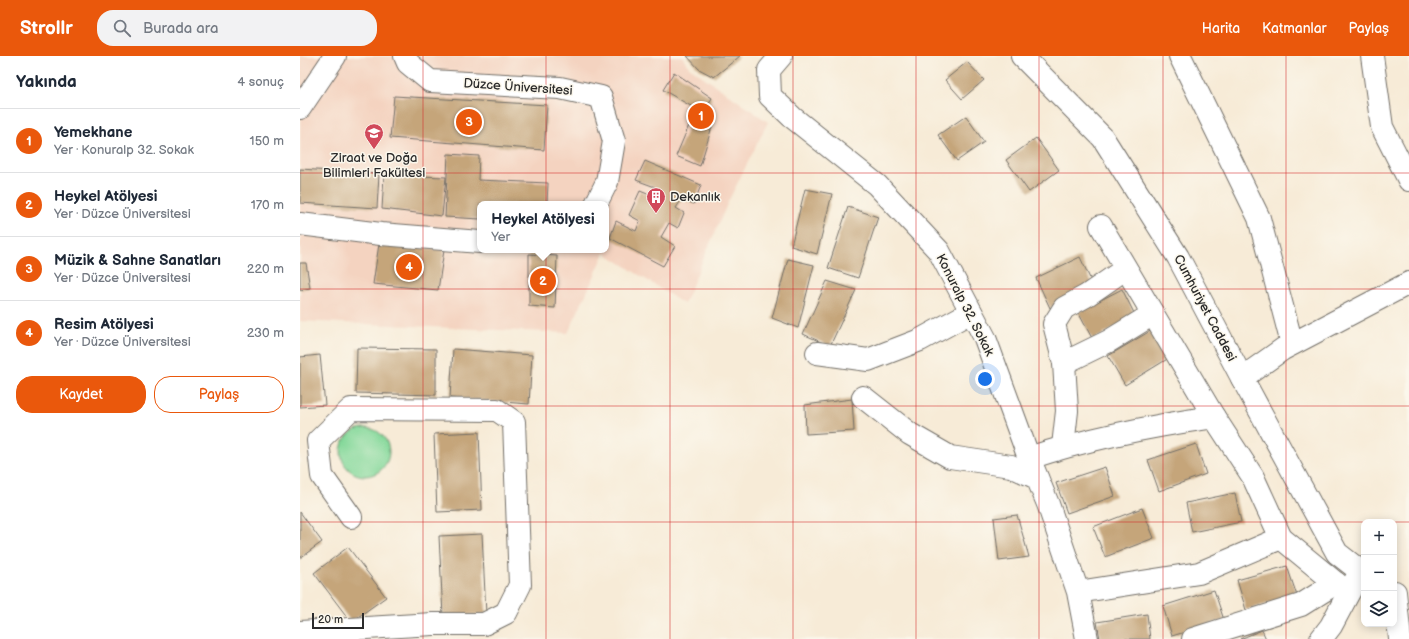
<!DOCTYPE html>
<html lang="tr">
<meta charset="utf-8">
<style>
:root{--surface:#fff;--page:#f2f2f3;--text:#1f2937;--muted:#747a83;--line:#e0e1e3;--accent:#ea580c}
body{margin:0;font-family:"Balsamiq Sans",sans-serif;background:var(--page);color:var(--text)}
.controls{position:absolute;right:12px;bottom:12px;display:grid;overflow:hidden;border-radius:8px;box-shadow:0 2px 10px #0003}
.controls button{width:36px;height:36px;display:grid;place-items:center;padding:0;border:0;border-bottom:1px solid var(--line);background:var(--surface);color:var(--text);font:20px sans-serif}
.scale{position:absolute;left:12px;bottom:10px;width:52px;box-sizing:border-box;padding-left:4px;border:2px solid #2b2b2b;border-top:0;font-size:11px;line-height:14px;white-space:nowrap;color:#2b2b2b;-webkit-text-stroke:3px #fbf7ec;paint-order:stroke}
.you{position:absolute;left:685px;top:323px;width:14px;height:14px;margin:-10px;border:3px solid #fff;border-radius:50%;background:#1a73e8;box-shadow:0 0 0 6px #1a73e833}
.badge{display:grid;place-items:center;width:26px;height:26px;border-radius:50%;background:var(--accent);color:#fff;font-size:13px;font-weight:700}
.pin{position:absolute;translate:-50% -50%;border:2px solid #fff;box-shadow:0 1px 4px #0006}
.popup{position:absolute;left:177px;top:145px;width:132px;height:52px;box-sizing:border-box;display:grid;place-content:center;border-radius:8px;background:var(--surface);filter:drop-shadow(0 1px 3px #0005);font-size:13px;white-space:nowrap;color:var(--muted)}
.popup b{font-size:15px;color:var(--text)}
.popup::after{content:'';position:absolute;left:50%;top:100%;margin-left:-8px;border:8px solid transparent;border-top-color:var(--surface)}
.list{margin:0;padding:0;list-style:none}
h2{display:flex;justify-content:space-between;align-items:center;height:52px;margin:0;padding:0 16px;font-size:17px}
h2 small{font-size:13px;font-weight:400;color:var(--muted)}
.list li{display:grid;grid-template-columns:26px 1fr auto;gap:12px;align-items:center;box-sizing:border-box;height:64px;padding:0 16px;border-top:1px solid var(--line)}
.list b{display:block;font-size:15px;white-space:nowrap}
.list p{margin:0;font-size:13px;white-space:nowrap;color:var(--muted)}
.list em{font-size:13px;font-style:normal;color:var(--muted)}
.actions{display:flex;gap:8px;padding:12px 16px}
.actions a{flex:1;padding:9px 0;border:1px solid var(--accent);border-radius:16px;text-align:center;font-size:14px;color:var(--accent)}
.actions .main{background:var(--accent);color:#fff}
.icon{flex:none;width:22px;height:22px;fill:none;stroke:currentColor;stroke-width:2;stroke-linecap:round;stroke-linejoin:round}
.map{position:relative;flex:none;width:1109px;height:583px;overflow:hidden}
header{display:flex;align-items:center;gap:24px;box-sizing:border-box;height:56px;padding:0 20px;background:var(--accent);color:#fff}
header strong{font-size:19px}
nav{display:flex;gap:22px;margin-inline-start:auto;font-size:14px}
.search{width:280px;height:36px;background:var(--page);display:flex;align-items:center;gap:10px;box-sizing:border-box;padding:0 14px;border-radius:16px;color:var(--muted);font-size:15px}
main{display:flex}
aside{flex:1;background:var(--surface)}
.map>svg:first-child{display:block}
</style>
<header>
<strong>Strollr</strong>
<div class="search"><svg class="icon" aria-label="search" viewBox="0 0 24 24"><circle cx="10" cy="10" r="6"/><path d="M15 15l6 6"/></svg>Burada ara</div>
<nav><a>Harita</a><a>Katmanlar</a><a>Paylaş</a></nav>
</header>
<main>
<aside>
<h2>Yakında<small>4 sonuç</small></h2>
<ul class="list">
<li><span class="badge">1</span><div><b>Yemekhane</b><p>Yer · Konuralp 32. Sokak</p></div><em>150 m</em></li>
<li><span class="badge">2</span><div><b>Heykel Atölyesi</b><p>Yer · Düzce Üniversitesi</p></div><em>170 m</em></li>
<li><span class="badge">3</span><div><b>Müzik &amp; Sahne Sanatları</b><p>Yer · Düzce Üniversitesi</p></div><em>220 m</em></li>
<li><span class="badge">4</span><div><b>Resim Atölyesi</b><p>Yer · Düzce Üniversitesi</p></div><em>230 m</em></li>
</ul>
<div class="actions"><a class="main">Kaydet</a><a>Paylaş</a></div>
</aside>
<div class="map">
<svg width="1109" height="583" viewBox="0 0 1109 583">
<rect width="100%" height="100%" fill="#fbf7ec"/>
<filter id="ink" filterUnits="userSpaceOnUse"><feTurbulence type="fractalNoise" baseFrequency=".025" numOctaves="2"/><feDisplacementMap in="SourceGraphic" scale="8" xChannelSelector="R" yChannelSelector="G"/><feConvolveMatrix kernelMatrix="1 2 1 2 8 2 1 2 1" color-interpolation-filters="sRGB"/></filter>
<filter id="wash" filterUnits="userSpaceOnUse"><feTurbulence type="fractalNoise" baseFrequency=".012" numOctaves="4" result="noise"/><feDisplacementMap in="SourceGraphic" scale="16" xChannelSelector="R" yChannelSelector="G"/><feGaussianBlur stdDeviation="0.9" result="paint"/><feColorMatrix in="noise" values="0 0 0 0 0 0 0 0 0 0 0 0 0 0 0 0 0 1.4 0 .05"/><feComposite in="paint" operator="in"/></filter>
<g filter="url(#wash)">
<rect width="100%" height="100%" fill="#f7ebd7"/>
<path fill="#f4d3c0" fill-rule="evenodd" d="M0,0H382L389,11L468,66L428,146L384,248L305,197L268,277L0,265ZM180,148H306V194H180Z"/>
<circle fill="#84d89a" stroke="#588262" cx="65" cy="396" r="24"/>
<g id="blocks">
<g fill="#c5a57a">
<polygon points="387,0 440,0 414,21 399,13"/>
<polygon points="667,6 684,24 662,43 645,24"/>
<polygon points="374,16 412,42 404,55 414,64 400,110 376,100 396,53 363,34"/>
<polygon points="94,40 247,49 244,94 90,82"/>
<polygon points="666,60 684,86 657,105 638,79"/>
<polygon points="736,82 759,114 729,136 706,104"/>
<polygon points="148,98 179,100 178,124 248,127 247,148 180,148 180,163 145,161"/>
<polygon points="345,105 401,129 394,148 382,143 376,152 384,157 378,172 369,167 361,181 375,190 363,210 310,182 316,165 336,175 340,165 329,159 340,135 350,139 355,131 336,124"/>
<polygon points="0,113 79,118 77,152 0,147"/>
<polygon points="84,119 146,121 142,160 82,153"/>
<polygon points="505,133 532,138 517,198 491,190"/>
<polygon points="548,151 578,161 558,222 528,212"/>
<polygon points="79,188 144,194 138,234 73,228"/>
<polygon points="229,198 257,200 255,252 229,250"/>
<polygon points="780,201 794,231 750,252 736,222"/>
<polygon points="488,203 514,209 498,272 472,262"/>
<polygon points="0,207 6,207 10,232 0,234"/>
<polygon points="527,225 556,234 530,290 503,278"/>
<polygon points="822,233 836,261 793,284 778,256"/>
<polygon points="852,274 869,302 825,329 808,300"/>
<polygon points="57,292 136,293 136,339 56,337"/>
<polygon points="153,293 232,299 229,348 150,342"/>
<polygon points="20,299 25,349 0,351 0,301"/>
<polygon points="552,343 554,375 506,378 505,349"/>
<polygon points="179,376 182,454 137,456 134,378"/>
<polygon points="896,388 906,418 859,435 848,404"/>
<polygon points="805,411 815,440 767,457 756,427"/>
<polygon points="935,437 941,466 892,476 886,447"/>
<polygon points="842,452 854,482 805,501 793,471"/>
<polygon points="0,456 22,486 0,502"/>
<polygon points="717,459 729,501 699,505 694,462"/>
<polygon points="182,478 186,558 143,560 139,480"/>
<polygon points="48,491 86,541 51,566 14,517"/>
<polygon points="987,510 997,540 946,554 937,524"/>
<polygon points="914,534 924,564 872,580 863,550"/>
<polygon points="847,558 850,583 800,583 797,566"/>
<polygon points="962,574 966,583 940,583"/>
</g>
</g>
</g>
<g filter="url(#ink)">
<use href="#blocks" fill-opacity="0" stroke="#726e67" stroke-width="1"/>
<g fill="none" stroke-linecap="round" stroke-linejoin="round">
<defs>
<g id="minor">
<polyline points="105,0 108,7 130,25 260,32 301,41 314,85 307,126 296,148"/>
<polyline points="481,0 469,14 470,40 492,61 577,129 639,195 685,282 729,402"/>
<polyline points="722,0 803,82 878,201 942,322 1037,497 1064,518"/>
<polyline points="880,0 959,162 992,288"/>
<polyline points="1072,0 1082,71 1109,124"/>
<polyline points="0,52 35,0"/>
<polyline points="0,168 81,178 180,186"/>
<polyline points="801,170 914,361"/>
<polyline points="517,297 568,304 620,284 671,256"/>
<polyline points="764,307 809,285 853,258"/>
<polyline points="942,322 983,293 1109,227"/>
<polyline points="563,341 610,378 650,401 711,410 737,422"/>
<polyline points="763,390 767,355 764,307 754,268 764,252 786,240 825,213"/>
<polyline points="981,482 1048,537"/>
<path d="M778,536L899,517L981,482L953,421L914,361C851,370 789,382 729,402L748,448L778,536L787,583"/>
<polyline points="1095,536 1100,583"/>
<polyline points="0,576 133,568 184,568 206,557 220,529 214,366 197,354 51,353 18,385 22,420 51,461"/>
<polyline points="893,583 1001,549 1036,527"/>
<polyline points="1021,583 1031,570 1055,525"/>
</g>
</defs>
<use href="#minor" stroke="#726e67" stroke-width="24"/>
<use href="#minor" stroke="#fff" stroke-width="22"/>
</g>
</g>
<path fill="none" stroke="#d62828" stroke-width="1" stroke-opacity="0.55" d="M123,0V583M246,0V583M370,0V583M493,0V583M616,0V583M739,0V583M863,0V583M986,0V583M0,117H1109M0,233H1109M0,350H1109M0,466H1064M1094,466H1109"/>
<defs>
<symbol id="university-pin" viewBox="-11 -11 22 30"><path d="M0 17L-7.5 6A9.5 9.5 0 1 1 7.5 6Z" fill="#d1495b" stroke="#fbf7ec"/><path d="M0-5L7-2L0 1L-7-2ZM-4 1L0 2.5L4 1V4Q0 6-4 4Z" fill="#fff"/></symbol>
<symbol id="building-pin" viewBox="-11 -11 22 30"><path d="M0 17L-7.5 6A9.5 9.5 0 1 1 7.5 6Z" fill="#d1495b" stroke="#fbf7ec"/><path d="M-4-6H4V6H1V3H-1V6H-4ZM-2.5-4.3h1.7v1.8h-1.7ZM.8-4.3h1.7v1.8H.8ZM-2.5-1h1.7V.8h-1.7ZM.8-1h1.7V.8H.8Z" fill="#fff"/></symbol>
</defs>
<g fill-rule="evenodd">
<use href="#university-pin" x="63" y="66" width="22" height="30"/>
<use href="#building-pin" x="345" y="130" width="22" height="30"/>
</g>
<g text-anchor="middle" dominant-baseline="central" stroke-width="3" stroke-linejoin="round" paint-order="stroke">
<g font-size="13" fill="#2b2b2b" stroke="#fbf7ec">
<text transform="translate(218 31) rotate(4)">Düzce Üniversitesi</text>
<text transform="translate(665 249) rotate(63)">Konuralp 32. Sokak</text>
<text transform="translate(905 252) rotate(62)">Cumhuriyet Caddesi</text>
</g>
<g font-size="13" fill="#2b2b2b" stroke="#fbf7ec">
<text x="74" y="102">Ziraat ve Doğa<tspan x="74" dy="15">Bilimleri Fakültesi</tspan></text>
<text x="370" y="141" text-anchor="start">Dekanlık</text>
</g>
</g>
</svg>
<div class="controls">
<button>+</button>
<button>−</button>
<button><svg class="icon" aria-label="layers" viewBox="0 0 24 24"><path d="M12 4l9 5-9 5-9-5zM3 14l9 5 9-5"/></svg></button>
</div>
<div class="scale">20 m</div>
<div class="you"></div>
<div class="pin badge" style="left:401px;top:60px">1</div>
<div class="pin badge" style="left:243px;top:225px">2</div>
<div class="popup"><b>Heykel Atölyesi</b>Yer</div>
<div class="pin badge" style="left:169px;top:66px">3</div>
<div class="pin badge" style="left:109px;top:211px">4</div>
</div>
</main>
